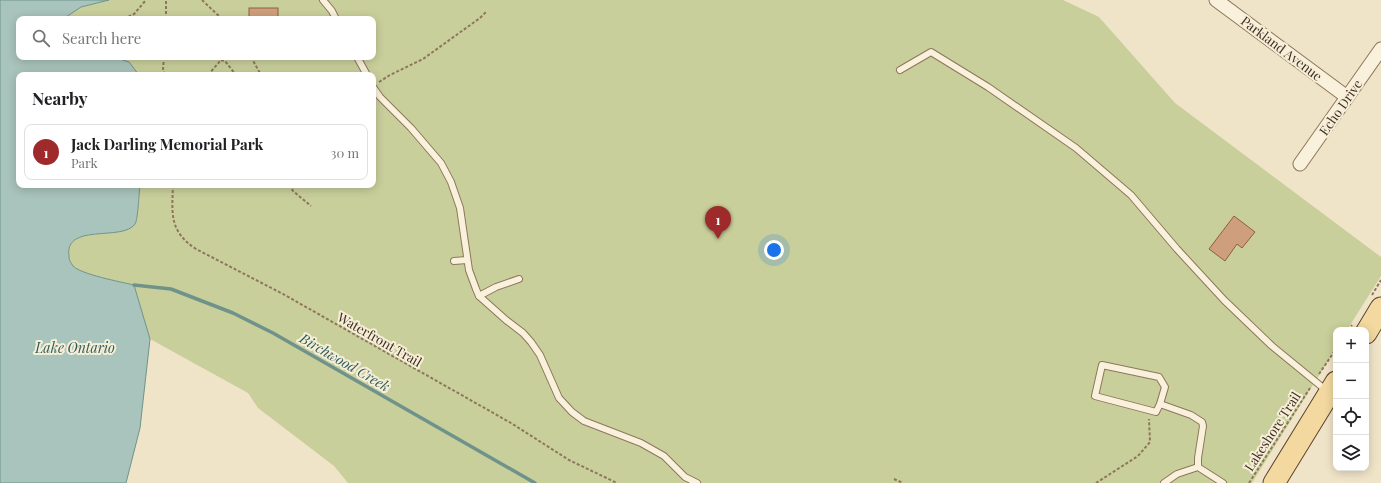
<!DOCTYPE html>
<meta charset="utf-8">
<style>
:root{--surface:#fff;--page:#f6f6f6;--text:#202124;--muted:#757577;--line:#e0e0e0;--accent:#9e2a2b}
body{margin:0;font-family:"Playfair Display",serif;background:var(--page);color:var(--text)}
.controls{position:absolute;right:12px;bottom:12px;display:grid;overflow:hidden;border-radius:8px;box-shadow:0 2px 10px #0003}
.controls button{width:36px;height:36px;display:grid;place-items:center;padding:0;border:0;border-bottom:1px solid var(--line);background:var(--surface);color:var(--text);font:20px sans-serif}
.you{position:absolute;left:774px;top:250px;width:14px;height:14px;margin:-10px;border:3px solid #fff;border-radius:50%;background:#1a73e8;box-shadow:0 0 0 6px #1a73e833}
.badge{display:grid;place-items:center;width:26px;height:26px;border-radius:50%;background:var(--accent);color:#fff;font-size:13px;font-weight:700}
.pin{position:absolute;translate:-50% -33px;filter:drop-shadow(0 1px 2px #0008)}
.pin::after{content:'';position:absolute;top:21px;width:14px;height:12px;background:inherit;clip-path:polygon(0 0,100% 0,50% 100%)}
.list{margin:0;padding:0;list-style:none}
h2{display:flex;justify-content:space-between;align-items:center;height:52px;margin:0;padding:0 16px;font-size:17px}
h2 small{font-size:13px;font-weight:400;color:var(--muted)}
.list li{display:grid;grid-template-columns:26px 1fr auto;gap:12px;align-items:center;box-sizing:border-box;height:56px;margin:0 8px 8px;padding:0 8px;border:1px solid var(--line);border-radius:8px}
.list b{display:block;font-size:15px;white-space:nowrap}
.list p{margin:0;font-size:13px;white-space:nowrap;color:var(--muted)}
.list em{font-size:13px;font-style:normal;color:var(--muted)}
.icon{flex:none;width:22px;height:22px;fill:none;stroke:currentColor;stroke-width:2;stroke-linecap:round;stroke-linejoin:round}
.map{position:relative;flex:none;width:1381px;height:483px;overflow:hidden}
.search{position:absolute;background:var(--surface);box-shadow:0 2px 10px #0003;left:16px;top:16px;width:360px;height:44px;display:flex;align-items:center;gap:10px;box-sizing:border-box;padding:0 14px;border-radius:8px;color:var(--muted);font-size:15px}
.panel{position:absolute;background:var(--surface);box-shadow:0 2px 10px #0003;left:16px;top:72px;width:360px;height:116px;border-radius:8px}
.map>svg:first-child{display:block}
</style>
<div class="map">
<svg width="1381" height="483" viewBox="0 0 1381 483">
<rect width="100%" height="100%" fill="#f0e4c8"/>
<path fill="#c9cf9b" d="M109,0H1063L1099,17L1175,103L1381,257V276L1347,330H1336V348L1252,483H348L334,466L258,408L248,393L150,339L134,285C121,282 80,274 73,266C71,263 69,260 69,257C63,223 123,242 135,224C138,220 139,192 140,185H373V75H139L129,62L114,57H373V19H63L81,7Z"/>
<path fill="#a9c4bc" stroke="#6f938a" d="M0,0H109L81,7L63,19H19V57H114L129,62L139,75H19V185H140C139,192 138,220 135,224C123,242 63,222 69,257C69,260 71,263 73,266C80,274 121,282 134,285L150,339L140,428L126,483H0Z"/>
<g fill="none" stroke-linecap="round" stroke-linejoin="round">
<polyline stroke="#6f938a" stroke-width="3.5" points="134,285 171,289 233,313 273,333 535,483"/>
</g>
<g fill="#cf9f7d" stroke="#8d5f41">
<rect x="249" y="8" width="29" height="11"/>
<polygon points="1234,216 1255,232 1242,248 1237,244 1225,261 1209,249"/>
</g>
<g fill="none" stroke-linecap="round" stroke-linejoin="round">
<defs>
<g id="service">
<polyline points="323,0 332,11 336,19"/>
<polyline points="357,57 367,75"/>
<polyline points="900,70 931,52 988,87 1076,148 1131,195 1177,249 1224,300 1272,346 1327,391"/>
<polyline points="373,87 380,97 411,128 441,163 451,182 460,208 469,270 476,289 479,296 506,320 523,333 531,342 540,355 559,398 572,412 584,421 641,443 664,456 685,477 697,483"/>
<polyline points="454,261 467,260"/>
<polyline points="479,296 496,287 519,279"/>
<polygon points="1102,365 1159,377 1165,387 1160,404 1156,412 1095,396"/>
<polyline points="1160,404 1191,415 1202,422 1203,426 1198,458 1198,467"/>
<polyline points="1164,483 1177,474 1198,467 1223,483"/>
</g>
<g id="minor">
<polyline points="1216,0 1347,97"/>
<polyline points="1300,164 1381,49"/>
</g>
<g id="primary">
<polyline points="1366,333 1381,308"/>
<polyline points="1274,483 1336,382"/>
</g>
</defs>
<use href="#service" stroke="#8d765c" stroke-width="8"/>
<use href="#minor" stroke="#8d765c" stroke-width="15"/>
<use href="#primary" stroke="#5b4430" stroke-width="23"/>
<g stroke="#8d765c" stroke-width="2" stroke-dasharray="3 2" stroke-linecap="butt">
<polyline points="202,0 222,19"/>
<polyline points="124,19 134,14 146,0"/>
<polyline points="166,19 166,0"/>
<polyline points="164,57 163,69 165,75"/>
<polyline points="251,57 261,75"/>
<polyline points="221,60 225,61 236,75"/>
<polyline points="208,75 221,60 222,57"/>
<polyline points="379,82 390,75 423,59 480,18 487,11"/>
<path d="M173,185C172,214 169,231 196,249L283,294L511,423L569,460L617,483"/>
<polyline points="289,185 293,191 311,206"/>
<polyline points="1372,295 1381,280"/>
<polyline points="1348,330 1352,325"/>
<polyline points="1319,374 1336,349"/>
<polyline points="894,479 903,483"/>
<polyline points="1096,483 1138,456 1150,442 1149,419"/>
<polyline points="1249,483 1310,388"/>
</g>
<use href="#service" stroke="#faf1dc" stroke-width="6"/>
<use href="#minor" stroke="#faf1dc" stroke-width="13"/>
<use href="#primary" stroke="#f3d9a0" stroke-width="21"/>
</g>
<g text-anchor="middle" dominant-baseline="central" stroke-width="4" stroke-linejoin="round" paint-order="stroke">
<g font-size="13" fill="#3d2e20" stroke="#f7eed8">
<text transform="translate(1282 48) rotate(37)">Parkland Avenue</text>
<text transform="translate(1340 107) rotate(-55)">Echo Drive</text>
<text transform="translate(380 339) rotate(30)">Waterfront Trail</text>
<text transform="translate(1272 431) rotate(-57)">Lakeshore Trail</text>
</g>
<g font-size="14" font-style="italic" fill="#2f5d5a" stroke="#f7eed8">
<text x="75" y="347">Lake Ontario</text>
<text transform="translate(345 362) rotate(30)">Birchwood Creek</text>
</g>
</g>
</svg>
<div class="controls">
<button>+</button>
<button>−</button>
<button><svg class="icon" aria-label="locate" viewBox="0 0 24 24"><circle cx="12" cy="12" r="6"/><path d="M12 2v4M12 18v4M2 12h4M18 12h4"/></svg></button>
<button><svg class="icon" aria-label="layers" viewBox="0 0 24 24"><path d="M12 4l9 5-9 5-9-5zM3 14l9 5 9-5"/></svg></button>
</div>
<div class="you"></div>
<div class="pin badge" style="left:718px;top:239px">1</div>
<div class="search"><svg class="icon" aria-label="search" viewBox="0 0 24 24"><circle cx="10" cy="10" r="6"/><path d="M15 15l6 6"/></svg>Search here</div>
<section class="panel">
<h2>Nearby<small></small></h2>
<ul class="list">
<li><span class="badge">1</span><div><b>Jack Darling Memorial Park</b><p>Park</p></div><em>30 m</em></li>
</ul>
</section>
</div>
